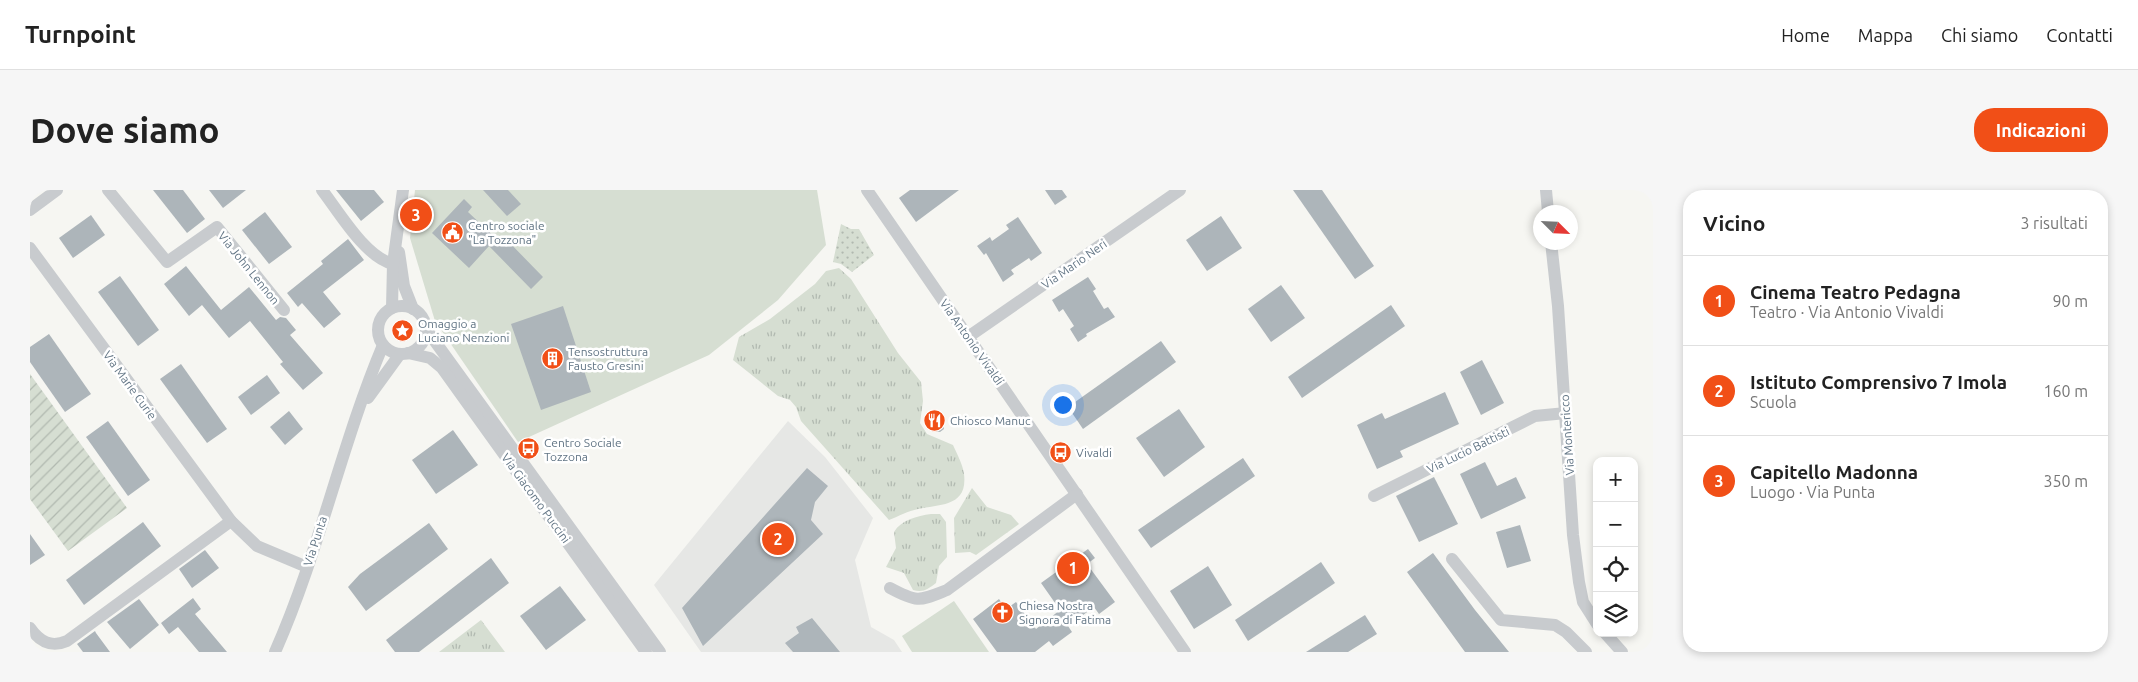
<!DOCTYPE html>
<html lang="it">
<meta charset="utf-8">
<style>
:root{--surface:#fff;--page:#f6f6f6;--text:#222;--muted:#767676;--line:#e0e0e0;--accent:#f14f17}
body{margin:0;font-family:Ubuntu,sans-serif;background:var(--page);color:var(--text)}
.controls{position:absolute;right:15px;bottom:15px;display:grid;overflow:hidden;border-radius:10px;box-shadow:0 2px 8px #0003}
.controls button{width:45px;height:45px;display:grid;place-items:center;padding:0;border:0;border-bottom:1px solid var(--line);background:var(--surface);color:var(--text);font:25px sans-serif}
.compass{position:absolute;left:1503px;top:15px;width:45px;height:45px;border-radius:50%;background:var(--surface);box-shadow:0 2px 8px #0003;rotate:114deg}
.you{position:absolute;left:1032px;top:214px;width:18px;height:18px;margin:-12px;border:4px solid #fff;border-radius:50%;background:#1a73e8;box-shadow:0 0 0 8px #1a73e833}
.badge{display:grid;place-items:center;width:32px;height:32px;border-radius:50%;background:var(--accent);color:#fff;font-size:16px;font-weight:700}
.pin{position:absolute;translate:-50% -50%;border:2px solid #fff;box-shadow:0 1px 5px #0006}
.list{margin:0;padding:0;list-style:none}
h2{display:flex;justify-content:space-between;align-items:center;height:65px;margin:0;padding:0 20px;font-size:21px}
h2 small{font-size:16px;font-weight:400;color:var(--muted)}
.list li{display:grid;grid-template-columns:32px 1fr auto;gap:15px;align-items:center;box-sizing:border-box;height:90px;padding:0 20px;border-top:1px solid var(--line)}
.list b{display:block;font-size:19px;white-space:nowrap}
.list p{margin:0;font-size:16px;white-space:nowrap;color:var(--muted)}
.list em{font-size:16px;font-style:normal;color:var(--muted)}
.icon{flex:none;width:28px;height:28px;fill:none;stroke:currentColor;stroke-width:2;stroke-linecap:round;stroke-linejoin:round}
.map{position:relative;flex:none;width:1623px;height:462px;overflow:hidden;border-radius:20px}
header{display:flex;align-items:center;gap:30px;box-sizing:border-box;height:70px;padding:0 25px;background:var(--surface);border-bottom:1px solid var(--line)}
header strong{font-size:24px}
nav{display:flex;gap:28px;margin-inline-start:auto;font-size:18px}
.intro{display:flex;align-items:center;justify-content:space-between;box-sizing:border-box;height:120px;padding:0 30px}
h1{margin:0;font-size:35px}
.button{padding:12px 22px;border-radius:20px;background:var(--accent);color:#fff;font-size:18px;font-weight:700}
main{display:flex;gap:30px;padding:0 30px}
aside{flex:1;background:var(--surface);border-radius:20px;box-shadow:0 2px 8px #0003}
.map>svg:first-child{display:block}
</style>
<header>
<strong>Turnpoint</strong>
<nav><a>Home</a><a>Mappa</a><a>Chi siamo</a><a>Contatti</a></nav>
</header>
<div class="intro"><h1>Dove siamo</h1><a class="button">Indicazioni</a></div>
<main>
<div class="map">
<svg width="1623" height="462" viewBox="0 0 1623 462">
<defs>
<pattern id="grass-dots" width="8" height="8" patternUnits="userSpaceOnUse" patternTransform="scale(1.25)"><rect width="8" height="8" fill="#d6ded2"/><path d="M2 2h.1M6 6h.1" fill="none" stroke="#b1b9b0" stroke-width="1.8" stroke-linecap="round"/></pattern>
<pattern id="park-tufts" width="24" height="20" patternUnits="userSpaceOnUse" patternTransform="scale(1.25)"><rect width="24" height="20" fill="#d6ded2"/><path d="M3 7l-1-3M5 7V3M7 7l1-3M15 17l-1-3M17 17v-4M19 17l1-3" fill="none" stroke="#b1b9b0"/></pattern>
<pattern id="garden-furrows" width="10" height="10" patternUnits="userSpaceOnUse" patternTransform="scale(1.25)"><rect width="10" height="10" fill="#d6ded2"/><path d="M-1 1l2-2M0 10L10 0M9 11l2-2" fill="none" stroke="#b1b9b0"/></pattern>
</defs>
<rect width="100%" height="100%" fill="#f6f6f2"/>
<polygon fill="#e6e7e5" points="758,231 795,267 843,328 825,370 841,437 864,450 872,462 671,462 624,395"/>
<polygon fill="url(#grass-dots)" points="811,34 821,39 829,39 844,65 822,82 811,74 803,72"/>
<g fill="url(#park-tufts)">
<path d="M809,78L821,89L868,163L891,192L893,211L890,233L897,244L923,255C927,264 933,275 934,284C938,317 910,314 888,319C878,321 869,326 859,330L771,231L766,217L760,210L748,206L703,170L709,147L740,129L785,94L796,81Z"/>
<polygon points="942,298 957,317 981,325 989,334 946,365 940,362 925,363 924,328"/>
<path d="M901,324H910L916,332L917,367L909,376L906,393C898,399 893,403 883,400L874,383L856,377L866,358L864,342C871,330 887,326 901,324Z"/>
<polygon points="451,430 475,462 409,462"/>
</g>
<polygon fill="url(#garden-furrows)" points="0,184 97,318 38,361 0,309"/>
<g fill="#d6ded2">
<polygon points="385,0 787,0 796,55 748,110 679,165 488,252 405,131 380,48"/>
<polygon points="924,411 959,462 882,462 872,446"/>
</g>
<g fill="#adb5ba">
<polygon points="123,0 153,0 175,29 157,43"/>
<polygon points="179,0 216,0 193,18"/>
<polygon points="306,0 344,0 354,12 331,31"/>
<polygon points="453,0 478,0 491,14 477,26"/>
<polygon points="880,0 929,0 886,32 869,8"/>
<polygon points="1015,0 1032,0 1037,7 1025,15"/>
<polygon points="1263,0 1292,0 1344,76 1325,89"/>
<polygon points="434,9 442,17 438,22 470,52 475,48 513,87 501,99 459,56 439,78 402,43"/>
<polygon points="235,22 262,57 239,74 212,40"/>
<polygon points="61,25 75,45 43,68 29,48"/>
<polygon points="1191,26 1212,58 1177,81 1156,50"/>
<polygon points="988,27 1012,63 1001,71 999,68 981,80 984,84 973,92 956,63 954,65 947,56 960,47 962,51 979,39 976,35"/>
<polygon points="318,49 334,70 293,102 311,124 294,138 272,113 268,117 257,103 293,74 291,71"/>
<polygon points="156,76 191,120 219,97 246,130 250,127 256,128 266,140 260,145 293,183 273,200 250,174 253,172 220,131 199,148 172,115 159,126 134,94"/>
<polygon points="90,86 129,140 108,156 68,102"/>
<polygon points="1058,87 1066,99 1063,101 1074,119 1078,117 1085,127 1056,144 1057,146 1048,152 1040,139 1044,136 1033,119 1029,122 1022,110"/>
<polygon points="1251,95 1275,128 1241,152 1218,119"/>
<polygon points="1361,115 1375,136 1272,208 1258,187"/>
<polygon points="533,116 561,202 511,220 481,134"/>
<polygon points="19,144 61,204 35,222 0,172 0,157"/>
<polygon points="1131,151 1146,172 1053,239 1038,217"/>
<polygon points="1452,170 1474,213 1451,225 1430,182"/>
<polygon points="151,174 197,239 177,253 130,189"/>
<polygon points="237,185 250,203 221,225 208,207"/>
<polygon points="1415,202 1429,234 1370,261 1373,267 1347,279 1327,235 1352,223 1355,229"/>
<polygon points="1149,219 1175,257 1134,287 1106,248"/>
<polygon points="259,221 273,239 255,255 240,237"/>
<polygon points="899,224 912,229 914,239 910,242 900,240 897,235"/>
<polygon points="78,231 120,290 98,306 56,247"/>
<polygon points="423,240 448,275 406,304 382,270"/>
<polygon points="1213,268 1225,286 1121,358 1108,340"/>
<polygon points="1455,272 1467,296 1486,287 1496,308 1451,329 1430,284"/>
<polygon points="777,278 798,296 785,312 781,330 793,344 673,456 652,418"/>
<polygon points="1404,287 1428,334 1389,352 1366,306"/>
<polygon points="113,332 131,356 54,415 36,390"/>
<polygon points="399,333 418,359 336,421 318,397 330,384"/>
<polygon points="1490,335 1501,371 1477,378 1466,342"/>
<polygon points="0,344 15,365 0,375"/>
<polygon points="1058,359 1065,368 1057,374 1085,412 1069,424 1064,417 1038,436 1042,442 1023,456 1019,451 1005,462 967,462 943,429 969,409 976,419 986,412 1006,439 1030,420 1011,393"/>
<polygon points="175,360 189,378 162,398 149,379"/>
<polygon points="1403,363 1445,420 1479,462 1435,462 1377,382"/>
<polygon points="461,368 479,393 389,462 365,462 356,450"/>
<polygon points="1291,372 1305,393 1218,451 1205,430"/>
<polygon points="1178,376 1202,415 1164,439 1140,401"/>
<polygon points="530,396 556,430 516,460 490,426"/>
<polygon points="163,408 171,419 165,424 197,462 169,462 148,437 139,444 131,433"/>
<polygon points="109,409 129,435 100,459 77,432"/>
<polygon points="1335,425 1347,444 1318,462 1276,462"/>
<polygon points="782,428 810,462 763,462 755,453 769,443 766,437"/>
<polygon points="65,441 66,443 80,462 53,462 47,454"/>
</g>
<g fill="none" stroke-linecap="round" stroke-linejoin="round">
<g stroke="#c8cbce" stroke-width="12">
<polyline points="78,0 137,72 187,37 254,120"/>
<path d="M292,0C309,22 335,67 363,74"/>
<polyline points="837,0 1155,462"/>
<polyline points="1516,0 1518,22"/>
<polyline points="0,20 27,0"/>
<polyline points="1521,52 1528,116 1543,345 1549,392 1553,412 1567,434"/>
<polyline points="0,58 201,331"/>
<polyline points="369,62 374,96 383,119"/>
<circle cx="372" cy="140" r="24"/>
<polyline points="362,118 363,74 373,0"/>
<polyline points="396,139 630,462"/>
<polyline points="938,147 1150,0"/>
<polyline points="378,163 400,168 412,178 616,462"/>
<polyline points="338,208 370,164"/>
<polyline points="1344,306 1505,226 1536,223"/>
<polyline points="1422,369 1471,430 1525,435 1536,442 1556,462"/>
<path d="M860,398C888,413 889,411 917,400L1047,304"/>
<path d="M0,438C10,452 21,458 37,451L201,331L227,356L277,377"/>
<polyline points="1575,443 1592,462"/>
<path d="M245,462C289,363 311,255 353,155"/>
</g>
</g>
<defs>
<symbol id="civic-disc" viewBox="-11 -11 22 22"><circle r="9.5" fill="#f14f17" stroke="#fff"/><path d="M-.6-6.5H3V-4.5H.6V-3L4-1V1h2V6H-6V1h2V-1L-.6-3ZM-1.2 2.5V6h2.4V2.5Z" fill="#fff"/></symbol>
<symbol id="sight-disc" viewBox="-11 -11 22 22"><circle r="9.5" fill="#f14f17" stroke="#fff"/><path d="M0-6L1.8-2.2L6-1.7L2.9 1.2L3.7 5.4L0 3.3L-3.7 5.4L-2.9 1.2L-6-1.7L-1.8-2.2Z" fill="#fff"/></symbol>
<symbol id="building-disc" viewBox="-11 -11 22 22"><circle r="9.5" fill="#f14f17" stroke="#fff"/><path d="M-4-6H4V6H1V3H-1V6H-4ZM-2.5-4.3h1.7v1.8h-1.7ZM.8-4.3h1.7v1.8H.8ZM-2.5-1h1.7V.8h-1.7ZM.8-1h1.7V.8H.8Z" fill="#fff"/></symbol>
<symbol id="restaurant-disc" viewBox="-11 -11 22 22"><circle r="9.5" fill="#f14f17" stroke="#fff"/><path d="M-5-6h1v4h1v-4h1v4h1v-4h1v5L-1.5 .5V6h-2V.5L-5-1ZM5-6V6H3V1.5H1.5Q1.5-4 5-6Z" fill="#fff"/></symbol>
<symbol id="bus-disc" viewBox="-11 -11 22 22"><circle r="9.5" fill="#f14f17" stroke="#fff"/><path d="M-5-6H5V4H4V6H2V4H-2V6H-4V4H-5ZM-3.5-4V0h7V-4ZM-3.5 1.2v1.5H-2V1.2ZM2 1.2v1.5H3.5V1.2Z" fill="#fff"/></symbol>
<symbol id="church-disc" viewBox="-11 -11 22 22"><circle r="9.5" fill="#f14f17" stroke="#fff"/><path d="M-1.2-6h2.4v3.5h3.3v2.4h-3.3V6h-2.4V-.1h-3.3v-2.4h3.3Z" fill="#fff"/></symbol>
</defs>
<g fill-rule="evenodd">
<use href="#civic-disc" x="410" y="30" width="25" height="25"/>
<use href="#sight-disc" x="360" y="128" width="25" height="25"/>
<use href="#building-disc" x="510" y="156" width="25" height="25"/>
<use href="#restaurant-disc" x="892" y="218" width="25" height="25"/>
<use href="#bus-disc" x="486" y="246" width="25" height="25"/>
<use href="#bus-disc" x="1018" y="250" width="25" height="25"/>
<use href="#church-disc" x="960" y="410" width="25" height="25"/>
</g>
<g text-anchor="middle" dominant-baseline="central" stroke-width="5" stroke-linejoin="round" paint-order="stroke">
<g font-size="12" fill="#627585" stroke="#fff" text-anchor="start">
<text x="438" y="35">Centro sociale<tspan x="438" dy="14">"La Tozzona"</tspan></text>
<text x="388" y="133">Omaggio a<tspan x="388" dy="14">Luciano Nenzioni</tspan></text>
<text x="538" y="161">Tensostruttura<tspan x="538" dy="14">Fausto Gresini</tspan></text>
<text x="920" y="230">Chiosco Manuc</text>
<text x="514" y="252">Centro Sociale<tspan x="514" dy="14">Tozzona</tspan></text>
<text x="1046" y="262">Vivaldi</text>
<text x="989" y="415">Chiesa Nostra<tspan x="989" dy="14">Signora di Fatima</tspan></text>
</g>
<g font-size="12" fill="#627585" stroke="#fff">
<text transform="translate(1044 74) rotate(-35)">Via Mario Neri</text>
<text transform="translate(219 78) rotate(51)">Via John Lennon</text>
<text transform="translate(942 152) rotate(55)">Via Antonio Vivaldi</text>
<text transform="translate(100 195) rotate(54)">Via Marie Curie</text>
<text transform="translate(1537 245) rotate(-94)">Via Montericco</text>
<text transform="translate(1438 260) rotate(-26)">Via Lucio Battisti</text>
<text transform="translate(506 308) rotate(54)">Via Giacomo Puccini</text>
<text transform="translate(285 351) rotate(-72)">Via Punta</text>
</g>
</g>
</svg>
<div class="controls">
<button>+</button>
<button>−</button>
<button><svg class="icon" aria-label="locate" viewBox="0 0 24 24"><circle cx="12" cy="12" r="6"/><path d="M12 2v4M12 18v4M2 12h4M18 12h4"/></svg></button>
<button><svg class="icon" aria-label="layers" viewBox="0 0 24 24"><path d="M12 4l9 5-9 5-9-5zM3 14l9 5 9-5"/></svg></button>
</div>
<svg class="compass" viewBox="-18 -18 36 36"><path d="M0-13l5 13h-10z" fill="#e53935"/><path d="M0 13l5-13h-10z" fill="#767676"/></svg>
<div class="you"></div>
<div class="pin badge" style="left:1043px;top:378px">1</div>
<div class="pin badge" style="left:748px;top:349px">2</div>
<div class="pin badge" style="left:386px;top:25px">3</div>
</div>
<aside>
<h2>Vicino<small>3 risultati</small></h2>
<ul class="list">
<li><span class="badge">1</span><div><b>Cinema Teatro Pedagna</b><p>Teatro · Via Antonio Vivaldi</p></div><em>90 m</em></li>
<li><span class="badge">2</span><div><b>Istituto Comprensivo 7 Imola</b><p>Scuola</p></div><em>160 m</em></li>
<li><span class="badge">3</span><div><b>Capitello Madonna</b><p>Luogo · Via Punta</p></div><em>350 m</em></li>
</ul>
</aside>
</main>
